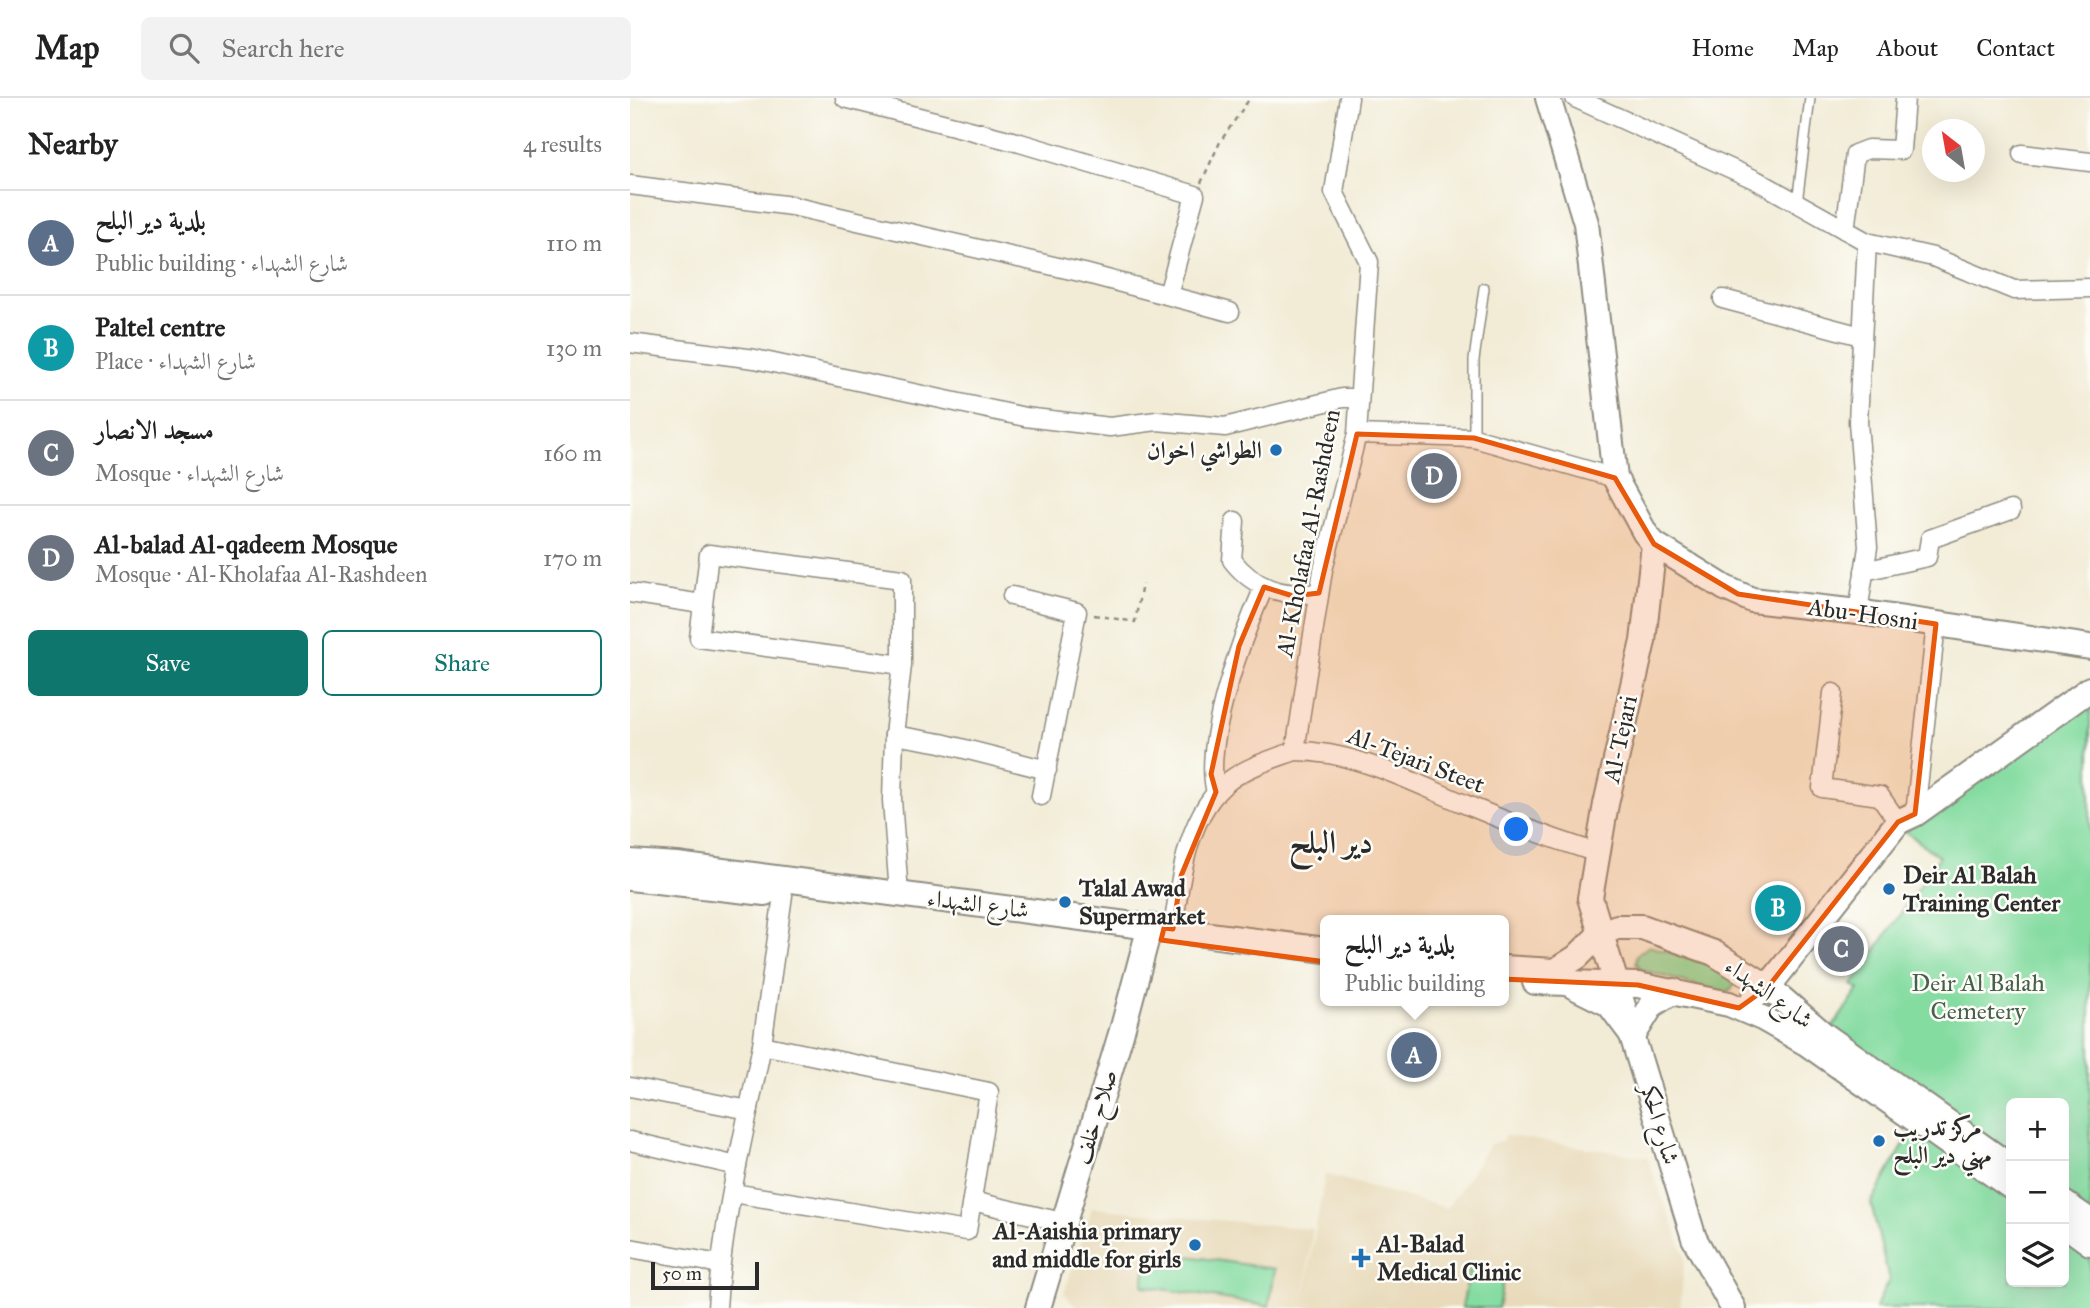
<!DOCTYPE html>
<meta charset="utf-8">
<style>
:root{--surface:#fff;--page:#f2f2f2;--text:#222;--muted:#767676;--line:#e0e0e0;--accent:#0f766e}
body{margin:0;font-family:"IM FELL Great Primer",Amiri,serif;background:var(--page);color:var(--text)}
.controls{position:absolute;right:21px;bottom:21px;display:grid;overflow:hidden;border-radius:10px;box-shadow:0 7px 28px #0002}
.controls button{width:63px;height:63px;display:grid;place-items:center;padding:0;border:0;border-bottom:2px solid var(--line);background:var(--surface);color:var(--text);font:35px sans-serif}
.compass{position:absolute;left:1292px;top:21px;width:63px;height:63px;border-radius:50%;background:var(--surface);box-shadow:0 7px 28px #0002;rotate:329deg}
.scale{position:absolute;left:21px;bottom:18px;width:108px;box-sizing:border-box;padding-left:7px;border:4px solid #2b2b2b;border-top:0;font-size:19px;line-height:24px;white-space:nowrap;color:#2b2b2b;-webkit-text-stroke:5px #fdfcf7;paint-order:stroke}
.you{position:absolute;left:887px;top:732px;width:24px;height:24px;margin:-18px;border:5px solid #fff;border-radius:50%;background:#1a73e8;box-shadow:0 0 0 10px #1a73e833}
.badge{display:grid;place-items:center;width:46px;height:46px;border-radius:50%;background:var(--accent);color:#fff;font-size:23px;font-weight:700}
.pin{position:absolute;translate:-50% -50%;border:4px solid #fff;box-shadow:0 2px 7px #0006}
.popup{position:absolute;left:690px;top:817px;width:189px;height:91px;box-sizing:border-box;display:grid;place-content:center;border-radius:10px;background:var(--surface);filter:drop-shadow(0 2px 5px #0005);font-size:23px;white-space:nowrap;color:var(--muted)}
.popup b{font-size:26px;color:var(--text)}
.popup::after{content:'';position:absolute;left:50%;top:100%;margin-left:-14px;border:14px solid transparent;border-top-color:var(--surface)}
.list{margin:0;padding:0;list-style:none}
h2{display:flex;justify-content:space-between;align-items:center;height:91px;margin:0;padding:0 28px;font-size:30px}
h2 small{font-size:23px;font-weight:400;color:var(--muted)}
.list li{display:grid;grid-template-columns:46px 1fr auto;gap:21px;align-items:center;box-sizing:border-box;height:105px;padding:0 28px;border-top:2px solid var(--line)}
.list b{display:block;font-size:26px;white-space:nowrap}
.list p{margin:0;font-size:23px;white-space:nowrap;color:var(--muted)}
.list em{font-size:23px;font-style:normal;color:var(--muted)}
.actions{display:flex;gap:14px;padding:21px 28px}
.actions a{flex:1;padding:16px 0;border:2px solid var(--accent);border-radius:10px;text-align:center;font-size:24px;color:var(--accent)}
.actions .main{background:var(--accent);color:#fff}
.icon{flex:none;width:38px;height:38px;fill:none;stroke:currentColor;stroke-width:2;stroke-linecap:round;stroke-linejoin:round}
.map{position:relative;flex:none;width:1460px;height:1210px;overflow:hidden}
header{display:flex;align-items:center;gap:42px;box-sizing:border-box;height:98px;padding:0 35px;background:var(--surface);border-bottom:2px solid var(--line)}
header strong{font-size:33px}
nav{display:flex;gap:38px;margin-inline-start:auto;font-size:24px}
.search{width:490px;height:63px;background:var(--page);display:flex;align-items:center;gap:18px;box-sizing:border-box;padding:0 24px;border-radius:10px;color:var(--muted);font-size:26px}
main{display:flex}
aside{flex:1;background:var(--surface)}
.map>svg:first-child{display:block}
</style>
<header>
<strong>Map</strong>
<div class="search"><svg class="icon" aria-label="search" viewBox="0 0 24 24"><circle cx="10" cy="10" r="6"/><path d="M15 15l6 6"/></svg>Search here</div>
<nav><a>Home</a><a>Map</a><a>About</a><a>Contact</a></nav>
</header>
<main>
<aside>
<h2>Nearby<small>4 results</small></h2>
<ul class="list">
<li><span class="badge" style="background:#5c6f8a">A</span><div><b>بلدية دير البلح</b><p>Public building · شارع الشهداء</p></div><em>110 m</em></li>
<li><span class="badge" style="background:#0f9aa8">B</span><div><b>Paltel centre</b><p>Place · شارع الشهداء</p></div><em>130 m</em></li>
<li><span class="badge" style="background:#6b7280">C</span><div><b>مسجد الانصار</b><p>Mosque · شارع الشهداء</p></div><em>160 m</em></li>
<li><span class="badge" style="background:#6b7280">D</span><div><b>Al-balad Al-qadeem Mosque</b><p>Mosque · Al-Kholafaa Al-Rashdeen</p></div><em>170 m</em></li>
</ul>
<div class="actions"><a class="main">Save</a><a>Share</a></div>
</aside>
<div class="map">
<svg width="1460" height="1210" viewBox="0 0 1460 1210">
<rect width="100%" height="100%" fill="#fdfcf7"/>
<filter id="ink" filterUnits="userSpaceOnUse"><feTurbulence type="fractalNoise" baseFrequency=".0143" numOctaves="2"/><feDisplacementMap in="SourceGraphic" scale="14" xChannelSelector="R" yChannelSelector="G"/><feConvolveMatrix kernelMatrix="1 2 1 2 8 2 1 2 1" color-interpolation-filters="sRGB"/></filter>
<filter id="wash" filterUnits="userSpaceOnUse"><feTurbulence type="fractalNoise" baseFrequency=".00686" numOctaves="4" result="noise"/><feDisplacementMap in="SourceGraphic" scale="28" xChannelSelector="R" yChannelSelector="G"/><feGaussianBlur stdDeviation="1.57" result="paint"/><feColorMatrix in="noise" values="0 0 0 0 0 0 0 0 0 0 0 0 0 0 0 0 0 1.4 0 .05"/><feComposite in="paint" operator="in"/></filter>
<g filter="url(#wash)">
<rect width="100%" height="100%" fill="#f2ecd7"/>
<polygon fill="#e8daba" points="874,1037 1017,1059 1055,1158 1050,1210 448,1210 434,1195 462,1110 683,1131 673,1206 695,1076 817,1110 860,1046 873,1042"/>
<g fill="#85dca1" stroke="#588466" stroke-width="2">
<polygon points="1460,603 1460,1118 1434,1099 1434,1005 1381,1005 1381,1062 1200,933 1229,891 1222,887 1309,759 1275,733"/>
<polygon points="1019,848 1098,872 1105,886 1100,893 1092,895 1012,872 1006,865 1007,857"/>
<polygon points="1284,1029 1381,1099 1381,1184 1434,1184 1434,1137 1460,1156 1460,1210 1245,1210 1259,1182 1241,1105"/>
<polygon points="518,1152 645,1171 639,1208 513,1188"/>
<polygon points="839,1172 874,1178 868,1210 832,1210"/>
</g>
</g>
<g filter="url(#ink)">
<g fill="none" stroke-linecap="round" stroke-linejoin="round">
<defs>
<g id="lane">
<polyline points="1167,105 1180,0"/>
<polyline points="844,340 844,262 854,190"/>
</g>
<g id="street">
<polyline points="215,0 390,45 565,97 538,197"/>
<polyline points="945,0 1126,82 1237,144 1303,159 1384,192 1460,190"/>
<polyline points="1392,56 1460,64"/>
<polyline points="0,87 162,108 454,175 600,214"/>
<polyline points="1215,132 1225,56 1238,51 1271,52 1275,0"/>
<polyline points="1093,201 1231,238"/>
<polyline points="0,245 125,261 395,319 480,329 527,323 595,329 712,300 729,300"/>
<polyline points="727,336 844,340 985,380"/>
<path d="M605,423L602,462C624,491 654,499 689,495"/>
<polyline points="1234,473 1297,459 1300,441 1381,412"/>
<polyline points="0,495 72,506"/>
<polyline points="382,498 447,514 411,698"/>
<polyline points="1228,514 1238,449 1228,324 1237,144"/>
<polyline points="1203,595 1192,690 1250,698 1268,724"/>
<polyline points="264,637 311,645 417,672"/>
<path d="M665,653C725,653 782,684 837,707C880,725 923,741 967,755"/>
<path d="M586,694C572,645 613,537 634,489"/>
<polyline points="1285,716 1306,526"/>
<polyline points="269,796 262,702 264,637 272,567 272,481 79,456 69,540 272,567"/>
<path d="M543,831C550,782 557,714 600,682C619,668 643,661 665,653L693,472L727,336L739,164L704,94L719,0"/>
<polyline points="132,947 153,797"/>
<polyline points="0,989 119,1012"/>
<polyline points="0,1043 107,1068"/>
<polyline points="342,1103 432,1124"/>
<polyline points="0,1150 90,1166"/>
<path d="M87,1210C92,1121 115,1034 132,947L359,994L337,1133L103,1095"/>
</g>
<g id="secondary">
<polyline points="918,0 956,125 985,380 1015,435 1024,446 1095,490 1122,502 1228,514 1460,549"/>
<polyline points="1024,446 1013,543 976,706 960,800 1064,1140 1103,1210"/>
<polyline points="0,764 47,767 695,852"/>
<polyline points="0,780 135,795"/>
<polyline points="873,870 925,873 947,859 971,835 987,829 1012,829 1084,855 1138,889 1193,936 1381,1069"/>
<polyline points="905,884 1008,887 1099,906 1134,921 1176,945 1381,1089"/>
<polyline points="943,888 979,906 1003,938 1022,907 1044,893"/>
<polyline points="1124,899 1138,889 1268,724 1285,716 1460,591"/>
<polyline points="1434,1105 1460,1123"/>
<polyline points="1434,1126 1460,1145"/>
<polyline points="408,1210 493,929 520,828"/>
</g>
</defs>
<use href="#lane" stroke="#8e8c81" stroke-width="12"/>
<use href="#street" stroke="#8e8c81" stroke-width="21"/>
<use href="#secondary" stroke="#8e8c81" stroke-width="28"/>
<g stroke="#8e8c81" stroke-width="2.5" stroke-dasharray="5 5" stroke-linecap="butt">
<polyline points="571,85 590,44 620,0"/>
<polyline points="464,517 505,524 512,486"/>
</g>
<use href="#lane" stroke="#fff" stroke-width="9"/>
<use href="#street" stroke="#fff" stroke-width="18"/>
<use href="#secondary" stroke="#fff" stroke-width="24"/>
</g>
</g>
<path fill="#e8590c" fill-opacity="0.2" stroke="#e8590c" stroke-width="5" stroke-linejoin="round" d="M727,336L844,340L985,380L1024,446L1108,496L1306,526L1285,716L1268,724L1138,889L1109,910L1008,887L802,878L531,842L534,830L543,831L551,778L586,694L581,676L609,548L634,489L663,498L689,495Z"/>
<g fill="#1f6fb2" stroke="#fdfcf7" stroke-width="2.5">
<circle cx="646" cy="352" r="7"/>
<circle cx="1259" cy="791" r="7"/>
<circle cx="435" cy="804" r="7"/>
<circle cx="1249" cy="1043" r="7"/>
<circle cx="565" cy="1147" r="7"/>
<path d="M727.5 1149.5h7v7h7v7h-7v7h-7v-7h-7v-7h7z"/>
</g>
<g text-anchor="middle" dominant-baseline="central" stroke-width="5" stroke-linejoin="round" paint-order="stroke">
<g font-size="24" font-weight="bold" fill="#2b2b2b" stroke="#fdfcf7" text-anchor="start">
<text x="632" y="352" text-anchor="end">الطواشي اخوان</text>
<text x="1273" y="777">Deir Al Balah<tspan x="1273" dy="28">Training Center</tspan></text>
<text x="449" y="790">Talal Awad<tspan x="449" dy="28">Supermarket</tspan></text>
<text x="1263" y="1029">مركز تدريب<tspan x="1263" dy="28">مهني دير البلح</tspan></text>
<text x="551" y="1133" text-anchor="end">Al-Aaishia primary<tspan x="551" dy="28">and middle for girls</tspan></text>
<text x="747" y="1146">Al-Balad<tspan x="747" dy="28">Medical Clinic</tspan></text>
</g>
<g font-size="24" fill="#2b2b2b" stroke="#fdfcf7">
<text transform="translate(678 435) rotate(-79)">Al-Kholafaa Al-Rashdeen</text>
<text transform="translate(1233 516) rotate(8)">Abu-Hosni</text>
<text transform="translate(990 641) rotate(-78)">Al-Tejari</text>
<text transform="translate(786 662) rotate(21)">Al-Tejari Steet</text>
<text transform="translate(348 806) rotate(7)">شارع الشهداء</text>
<text transform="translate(1139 895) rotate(36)">شارع الشهداء</text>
<text transform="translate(465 1019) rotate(-73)">صلاح خلف</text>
<text transform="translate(1030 1026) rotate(73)">شارع الحكر</text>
</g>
<g font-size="24" fill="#46604e" stroke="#fdfcf7">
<text x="1348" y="885">Deir Al Balah<tspan x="1348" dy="28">Cemetery</tspan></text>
</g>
<g font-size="32" font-weight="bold" fill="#2b2b2b" stroke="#fdfcf7">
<text x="701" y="744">دير البلح</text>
</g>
</g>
</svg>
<div class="controls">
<button>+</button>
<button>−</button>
<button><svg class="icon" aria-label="layers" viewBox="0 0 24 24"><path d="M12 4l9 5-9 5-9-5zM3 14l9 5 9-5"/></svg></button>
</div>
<svg class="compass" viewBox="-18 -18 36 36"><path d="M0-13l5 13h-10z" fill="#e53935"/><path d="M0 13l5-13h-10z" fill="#767676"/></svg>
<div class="scale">50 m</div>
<div class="you"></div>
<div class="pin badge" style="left:784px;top:957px;background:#5c6f8a">A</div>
<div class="popup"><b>بلدية دير البلح</b>Public building</div>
<div class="pin badge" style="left:1148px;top:810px;background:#0f9aa8">B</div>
<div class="pin badge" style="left:1211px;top:851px;background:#6b7280">C</div>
<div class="pin badge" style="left:804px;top:378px;background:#6b7280">D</div>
</div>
</main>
